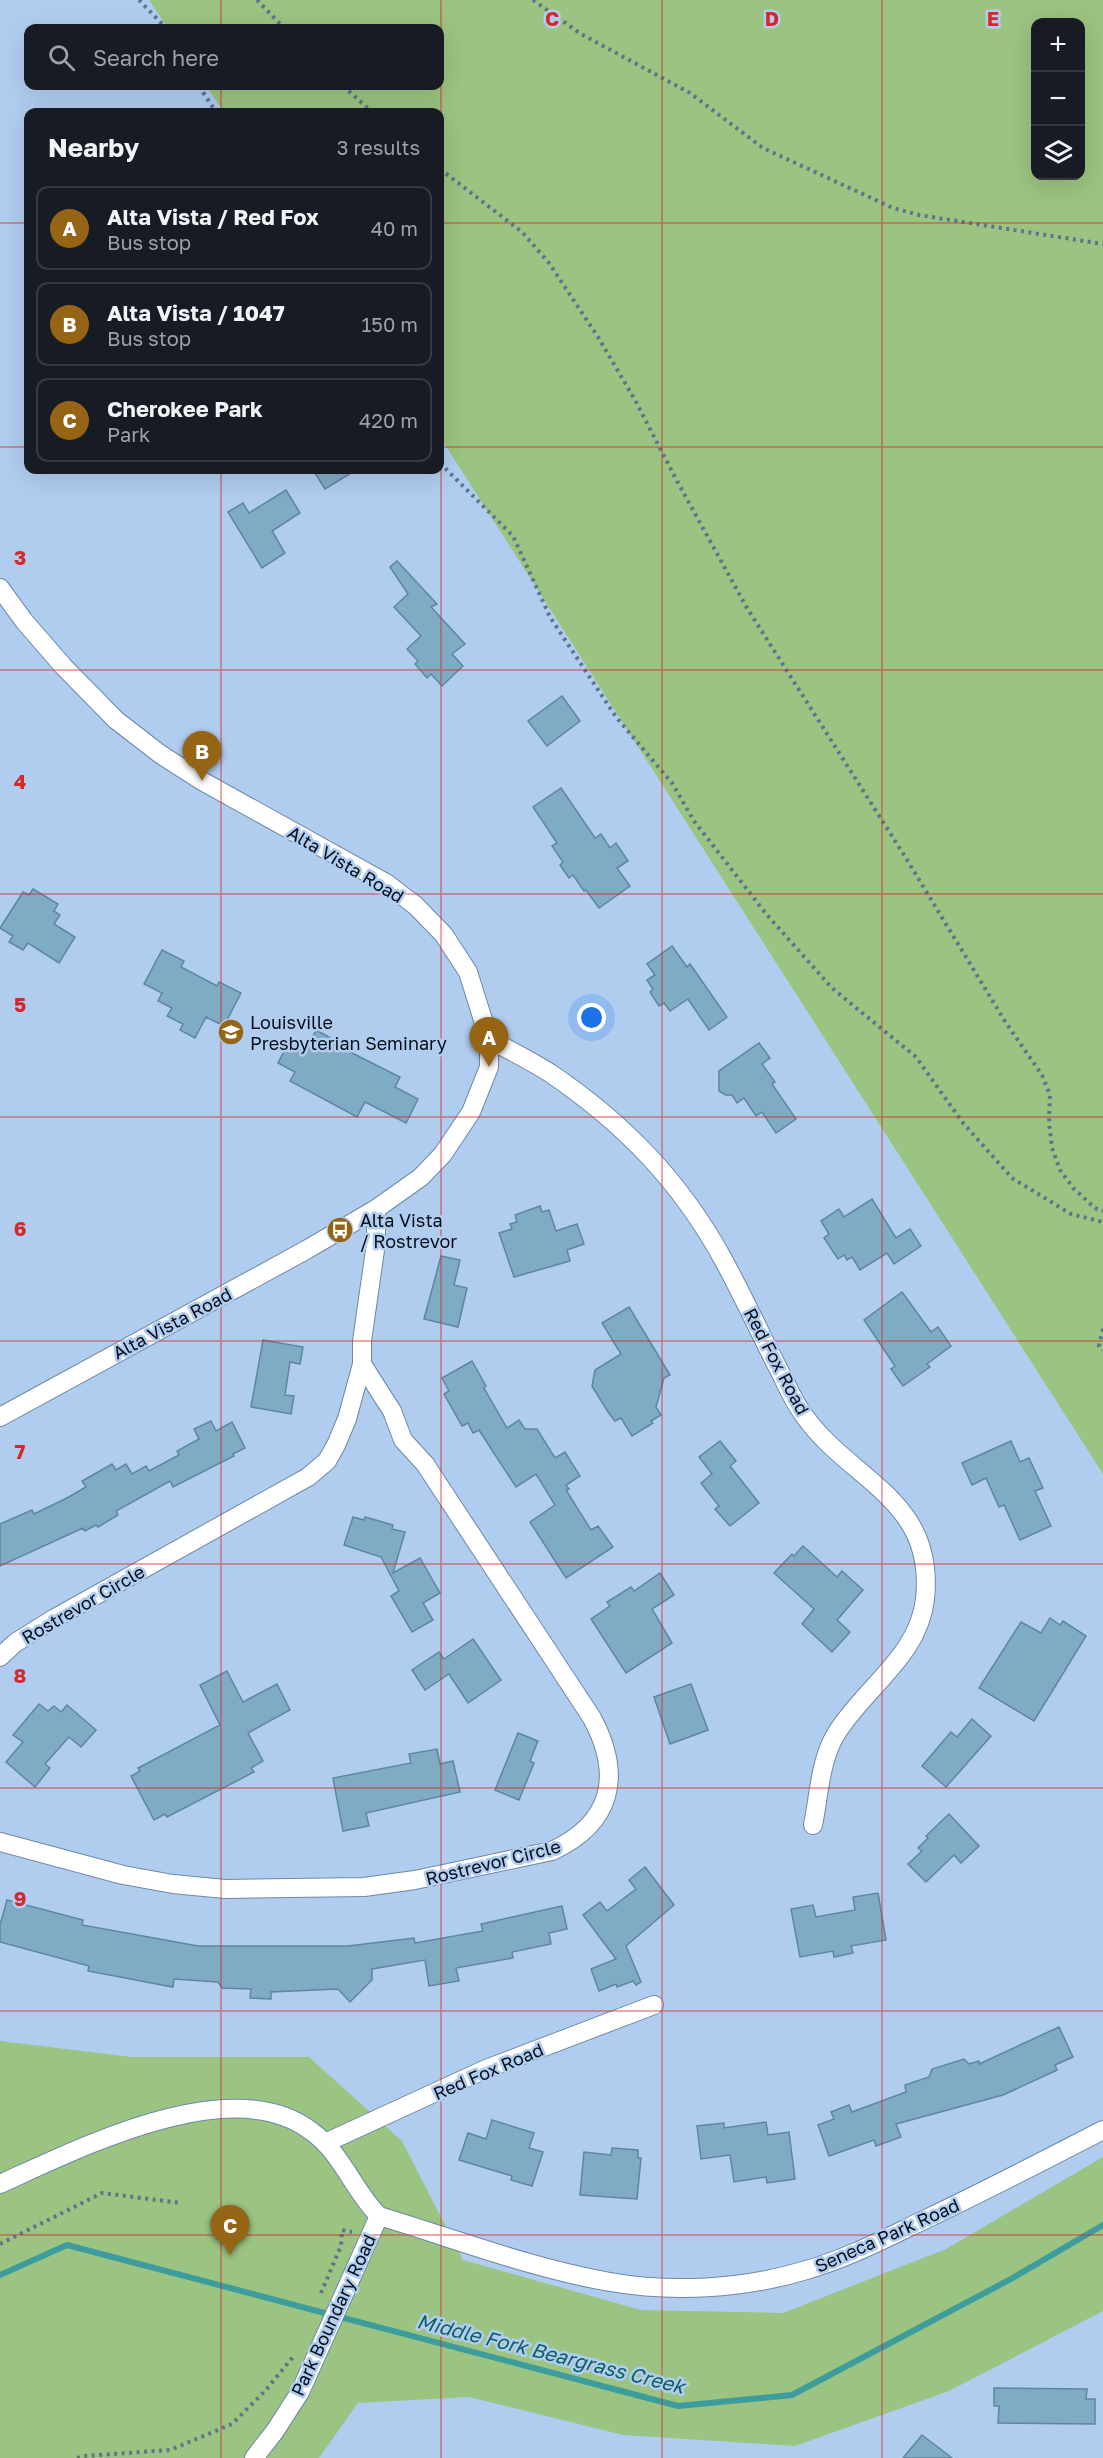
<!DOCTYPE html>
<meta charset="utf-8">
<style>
:root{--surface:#171b24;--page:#20242c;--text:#f1f3f6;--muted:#9ea1a6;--line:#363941;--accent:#956515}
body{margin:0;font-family:"Golos Text",sans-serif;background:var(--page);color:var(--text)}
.controls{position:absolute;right:18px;top:18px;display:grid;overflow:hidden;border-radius:12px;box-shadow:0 6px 24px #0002}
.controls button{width:54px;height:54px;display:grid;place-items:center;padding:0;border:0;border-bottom:2px solid var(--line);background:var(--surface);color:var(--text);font:30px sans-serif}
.you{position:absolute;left:592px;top:1018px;width:21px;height:21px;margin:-15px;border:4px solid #fff;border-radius:50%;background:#1a73e8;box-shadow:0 0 0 9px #1a73e833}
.badge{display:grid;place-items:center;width:39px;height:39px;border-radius:50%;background:var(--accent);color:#fff;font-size:20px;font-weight:700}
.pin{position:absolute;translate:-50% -50px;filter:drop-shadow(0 2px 3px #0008)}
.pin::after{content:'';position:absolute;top:32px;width:21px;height:18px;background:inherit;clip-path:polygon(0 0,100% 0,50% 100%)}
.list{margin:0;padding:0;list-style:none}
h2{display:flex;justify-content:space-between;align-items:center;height:78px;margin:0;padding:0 24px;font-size:26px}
h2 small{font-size:20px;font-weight:400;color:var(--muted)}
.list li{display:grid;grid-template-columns:39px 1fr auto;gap:18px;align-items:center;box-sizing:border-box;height:84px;margin:0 12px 12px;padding:0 12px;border:2px solid var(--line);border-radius:12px}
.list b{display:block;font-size:22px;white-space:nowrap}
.list p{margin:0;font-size:20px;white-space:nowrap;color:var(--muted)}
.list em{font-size:20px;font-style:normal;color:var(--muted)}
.icon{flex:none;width:33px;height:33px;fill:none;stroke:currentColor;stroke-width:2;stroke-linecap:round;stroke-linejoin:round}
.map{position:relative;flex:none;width:1103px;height:2458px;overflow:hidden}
.search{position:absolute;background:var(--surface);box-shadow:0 6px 24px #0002;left:24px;top:24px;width:420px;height:66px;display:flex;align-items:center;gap:15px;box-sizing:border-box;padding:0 21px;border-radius:12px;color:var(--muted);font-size:22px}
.panel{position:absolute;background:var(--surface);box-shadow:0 6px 24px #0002;left:24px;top:108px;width:420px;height:366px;border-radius:12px}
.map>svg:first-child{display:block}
</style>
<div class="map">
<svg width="1103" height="2458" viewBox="0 0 1103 2458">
<rect width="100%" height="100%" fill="#b0cdf0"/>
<g fill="#9bc381" fill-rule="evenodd">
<path d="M149,0H1103V1474L440,437V112H224L206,86H440V28H168ZM1080,22V176H1036V22Z"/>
<polygon points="0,2041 131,2057 309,2057 402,2141 463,2260 641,2310 783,2313 946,2249 1103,2157 1103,2311 949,2391 795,2446 623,2435 469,2397 358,2403 319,2458 0,2458"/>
</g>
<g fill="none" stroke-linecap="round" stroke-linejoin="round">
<polyline stroke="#3d9d9c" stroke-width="6" points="0,2275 67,2245 678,2406 792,2395 1009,2280 1103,2225"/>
</g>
<g fill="#80abc4" stroke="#5d879f" stroke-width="1.5">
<polygon points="313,470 356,470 325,489"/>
<polygon points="286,490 300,513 272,531 285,553 262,568 228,512 243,503 249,513"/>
<polygon points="397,561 437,604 431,607 465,644 452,654 463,666 442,686 431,674 427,678 415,664 418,661 407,649 421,636 394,607 408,594 390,567"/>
<polygon points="562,696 580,721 547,746 528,721"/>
<polygon points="561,788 595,838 601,834 610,848 616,843 628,861 617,868 630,886 599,908 586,890 584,891 573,875 569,878 560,865 563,862 552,846 557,843 533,807"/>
<polygon points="33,889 58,904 54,911 60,915 54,924 75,937 59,963 28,943 23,950 9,942 13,936 0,928 23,892 29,895"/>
<polygon points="672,946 687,967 690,964 727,1017 709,1030 688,999 670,1011 664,1003 659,1006 650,992 653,989 647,980 655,975 647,964"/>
<polygon points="162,950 184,961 181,967 217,986 219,982 241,993 224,1026 206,1017 195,1038 180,1030 183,1024 167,1016 172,1008 158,1001 162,993 144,984"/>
<polygon points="316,1030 353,1050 352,1053 400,1077 395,1087 418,1099 406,1123 365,1102 357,1117 290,1081 295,1072 278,1063 290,1040 307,1049"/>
<polygon points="759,1043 770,1058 762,1064 775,1082 772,1084 796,1119 776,1133 762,1112 756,1116 744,1098 737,1103 732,1095 726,1095 719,1091 719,1071"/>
<polygon points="872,1199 896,1238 910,1229 921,1246 894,1264 887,1253 860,1270 852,1257 847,1260 844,1255 838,1259 824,1238 829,1234 821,1221 839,1209 844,1217"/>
<polygon points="540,1206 542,1212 549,1210 556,1231 577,1224 584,1244 567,1250 570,1261 514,1277 499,1233 512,1229 510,1224 517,1222 515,1215"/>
<polygon points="441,1256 460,1260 454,1285 467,1288 458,1327 424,1319"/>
<polygon points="902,1292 931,1332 938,1327 951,1346 927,1364 930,1367 903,1386 891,1369 895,1366 864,1320"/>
<polygon points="629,1307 670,1375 664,1378 656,1407 661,1415 651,1421 653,1423 632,1436 621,1418 615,1421 608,1412 592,1386 595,1370 621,1354 602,1323"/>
<polygon points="263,1340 303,1347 300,1364 290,1362 285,1395 294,1396 291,1414 251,1407"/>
<polygon points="472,1361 486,1386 484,1388 507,1428 519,1420 525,1429 537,1429 555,1458 565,1452 580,1476 566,1485 569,1489 566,1490 591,1530 598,1526 613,1547 566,1578 530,1522 555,1505 536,1474 516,1487 479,1430 473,1433 468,1423 462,1426 444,1394 449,1391 442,1378"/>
<polygon points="211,1421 216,1431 232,1422 245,1448 233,1454 234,1456 173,1487 170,1481 116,1511 118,1515 98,1527 96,1525 85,1531 83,1528 0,1566 0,1524 32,1510 34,1514 67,1498 86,1487 82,1481 112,1464 116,1470 126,1464 132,1474 146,1466 149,1471 179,1455 177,1451 199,1439 194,1429"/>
<polygon points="720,1441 736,1461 730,1466 759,1503 730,1526 715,1509 719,1506 701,1483 712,1474 699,1457"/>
<polygon points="1011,1441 1020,1462 1029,1458 1043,1488 1035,1491 1051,1526 1020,1540 1004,1505 999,1507 986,1478 972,1485 962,1463"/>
<polygon points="353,1517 364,1520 365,1517 393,1525 392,1529 405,1532 393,1573 420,1558 440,1593 423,1603 433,1620 412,1632 391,1596 399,1591 381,1557 344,1545"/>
<polygon points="803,1546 837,1577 842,1571 863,1590 837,1620 850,1632 832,1652 802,1624 814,1609 774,1573 792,1554 794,1556"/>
<polygon points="660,1573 674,1595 652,1609 672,1643 626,1673 591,1619 610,1606 607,1602 631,1587 634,1591"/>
<polygon points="1050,1618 1060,1625 1063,1621 1086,1636 1034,1721 979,1688 1021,1622 1041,1633"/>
<polygon points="473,1639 501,1680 468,1703 449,1674 425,1690 412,1670 439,1652 444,1659"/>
<polygon points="227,1671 243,1702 277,1684 290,1710 248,1733 263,1761 251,1768 254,1772 167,1817 165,1814 154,1820 131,1776 140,1771 138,1768 220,1725 200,1685"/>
<polygon points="691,1684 708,1730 670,1744 654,1697"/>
<polygon points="39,1704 48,1711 54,1706 61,1712 67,1705 96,1730 81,1747 69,1737 45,1764 50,1768 35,1787 6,1762 23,1742 13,1735"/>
<polygon points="972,1719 991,1736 946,1787 922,1766 951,1732 957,1737"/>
<polygon points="518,1733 538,1741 530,1761 534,1763 519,1800 495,1790"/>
<polygon points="437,1749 440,1764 453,1761 460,1792 366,1813 369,1826 343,1831 333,1778 411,1763 409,1754"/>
<polygon points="949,1814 979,1846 961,1863 954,1855 926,1882 908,1864 922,1851 918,1848 928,1838 926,1836"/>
<polygon points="645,1867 674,1905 626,1946 641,1982 636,1985 633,1981 617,1987 616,1984 599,1991 591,1969 616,1959 583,1915 600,1902 607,1911 636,1889 629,1880"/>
<polygon points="878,1893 886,1940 851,1946 853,1953 834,1957 833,1951 800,1957 791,1909 813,1905 816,1917 855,1910 853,1897"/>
<polygon points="7,1900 83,1920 82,1925 198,1946 348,1946 414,1938 415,1943 483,1931 481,1924 562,1906 567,1929 549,1933 551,1944 512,1952 513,1958 456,1968 459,1981 429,1986 425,1960 372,1969 372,1980 350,2002 338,1989 271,1992 271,1999 250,1998 251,1989 222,1988 218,1982 174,1979 173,1987 88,1971 89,1966 0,1942 0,1925"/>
<polygon points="1059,2027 1073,2057 1055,2065 1057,2070 1003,2095 896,2124 901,2137 876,2146 874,2140 829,2156 818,2125 834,2119 831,2112 849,2105 852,2112 906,2092 905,2085 929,2077 932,2069 964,2059 969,2064 979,2061 979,2064"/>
<polygon points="492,2120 534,2133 529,2148 543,2152 532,2186 511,2180 512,2176 459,2160 468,2133 486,2139"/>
<polygon points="766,2122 768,2135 789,2132 795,2179 767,2183 766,2177 734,2182 730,2155 701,2159 697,2126 724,2123 724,2128"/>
<polygon points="612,2148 638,2150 638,2158 641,2158 637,2199 580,2195 584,2152 611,2155"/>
<polygon points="994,2388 1087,2389 1086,2399 1095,2399 1095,2424 998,2423 999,2406 994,2406"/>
<polygon points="922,2435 952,2458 903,2458"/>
</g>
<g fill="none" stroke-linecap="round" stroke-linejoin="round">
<defs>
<g id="street">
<polyline points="0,588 24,621 63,666 116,720 160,754 202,781 386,883 416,906 444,935 468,972 489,1039 489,1067 471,1112 443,1154 421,1177 376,1209 306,1250 0,1417"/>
<path d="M489,1039C509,1050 531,1061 550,1073C625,1124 681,1182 724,1261C743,1296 760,1333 778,1368C785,1381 791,1396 799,1408C844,1480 936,1495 925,1599C919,1656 864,1688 836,1734C820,1760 819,1796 813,1825"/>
<polyline points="0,1657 15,1643 55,1618 308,1477 327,1461 336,1445 347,1419 362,1364 362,1341 376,1243 376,1209"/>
<path d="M0,1842L123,1875L173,1884L225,1889L364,1887L415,1880L552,1851C612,1823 623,1776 592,1718L425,1464L403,1440L392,1411L362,1364"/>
<polyline points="325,2143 486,2069 654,2005"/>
<path d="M0,2184C78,2149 231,2070 311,2131C342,2153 353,2190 379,2216C456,2239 530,2268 610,2282C673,2293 742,2289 803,2271C847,2259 888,2237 928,2218C987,2190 1045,2160 1103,2130"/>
<polyline points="254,2458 275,2431 300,2392 379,2216"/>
</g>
</defs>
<use href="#street" stroke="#6d88a9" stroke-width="20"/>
<g stroke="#60738b" stroke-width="4" stroke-dasharray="3 4.5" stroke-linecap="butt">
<polyline points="139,0 166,28"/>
<polyline points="257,0 284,28"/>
<polyline points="533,0 581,34 690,93 763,148 893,208 919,215 1103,244"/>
<polyline points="199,86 216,112"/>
<polyline points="343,86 372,112"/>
<polyline points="440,169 522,232 549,263 598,337 635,400 677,481 747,608 904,855 1006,1023 1042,1075 1050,1095 1049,1122 1052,1148 1060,1170 1074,1189 1095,1208 1103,1211"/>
<polyline points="440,463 513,536 550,617 616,717 672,783 694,821 767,915 832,988 916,1057 963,1123 1012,1178 1071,1214 1103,1222"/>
<polyline points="1103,1329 1099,1346 1103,1350"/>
<polyline points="0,2244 102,2193 181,2203"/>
<polyline points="321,2293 341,2246 342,2230 352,2232"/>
<polyline points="77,2458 84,2456 170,2450 232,2424 265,2391 293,2357"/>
</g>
<use href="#street" stroke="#fff" stroke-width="18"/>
</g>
<path fill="none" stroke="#d62828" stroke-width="1.5" stroke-opacity="0.55" d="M221,0V28M441,0V2458M662,0V2458M882,0V2458M221,86V112M0,223H28M440,223H1103M0,447H28M440,447H1103M221,470V2458M0,670H1103M0,894H1103M0,1117H1103M0,1341H1103M0,1564H1103M0,1788H1103M0,2011H1103M0,2235H1103"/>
<defs>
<symbol id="university-disc" viewBox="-11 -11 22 22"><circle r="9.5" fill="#956515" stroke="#b0cdf0"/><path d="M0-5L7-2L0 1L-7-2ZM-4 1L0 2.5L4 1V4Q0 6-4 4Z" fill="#fff"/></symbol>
<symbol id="bus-disc" viewBox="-11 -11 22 22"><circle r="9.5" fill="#956515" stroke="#b0cdf0"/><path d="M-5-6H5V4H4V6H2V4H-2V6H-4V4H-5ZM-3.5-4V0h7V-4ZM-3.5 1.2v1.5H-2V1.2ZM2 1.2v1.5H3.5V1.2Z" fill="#fff"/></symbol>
</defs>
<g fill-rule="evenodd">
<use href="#university-disc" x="216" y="1017" width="30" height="30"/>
<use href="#bus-disc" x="325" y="1215" width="30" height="30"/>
</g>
<g text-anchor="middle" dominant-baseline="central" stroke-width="5" stroke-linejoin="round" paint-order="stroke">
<g font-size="18" fill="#050e1a" stroke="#b0cdf0">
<text transform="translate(346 864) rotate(31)">Alta Vista Road</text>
<text transform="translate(172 1323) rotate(-28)">Alta Vista Road</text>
<text transform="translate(777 1361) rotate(62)">Red Fox Road</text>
<text transform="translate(83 1604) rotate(-30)">Rostrevor Circle</text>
<text transform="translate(493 1862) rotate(-14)">Rostrevor Circle</text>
<text transform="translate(488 2071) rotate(-23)">Red Fox Road</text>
<text transform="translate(887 2235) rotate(-24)">Seneca Park Road</text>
<text transform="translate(333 2315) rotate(-65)">Park Boundary Road</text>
</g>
<g font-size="18" fill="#050e1a" stroke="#b0cdf0" text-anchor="start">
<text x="250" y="1022">Louisville<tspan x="250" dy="21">Presbyterian Seminary</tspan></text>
<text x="360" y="1220">Alta Vista<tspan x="360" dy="21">/ Rostrevor</tspan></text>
</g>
<g font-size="20" font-style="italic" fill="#0d5f5e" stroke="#b0cdf0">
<text transform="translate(551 2353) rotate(14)">Middle Fork Beargrass Creek</text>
</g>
</g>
<g font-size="20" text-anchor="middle" font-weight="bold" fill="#d62828" stroke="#b0cdf0" stroke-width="5" stroke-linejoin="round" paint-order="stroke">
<text x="552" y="26">C</text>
<text x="772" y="26">D</text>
<text x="993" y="26">E</text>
<text x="20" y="565">3</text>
<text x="20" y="789">4</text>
<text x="20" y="1012">5</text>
<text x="20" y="1236">6</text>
<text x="20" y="1459">7</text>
<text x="20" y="1683">8</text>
<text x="20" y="1906">9</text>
</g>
</svg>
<div class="controls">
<button>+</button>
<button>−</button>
<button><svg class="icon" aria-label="layers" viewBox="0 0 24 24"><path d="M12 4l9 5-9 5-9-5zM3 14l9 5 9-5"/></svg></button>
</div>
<div class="you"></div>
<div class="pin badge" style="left:489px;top:1067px">A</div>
<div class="pin badge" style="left:202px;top:781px">B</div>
<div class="pin badge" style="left:230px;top:2255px">C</div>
<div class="search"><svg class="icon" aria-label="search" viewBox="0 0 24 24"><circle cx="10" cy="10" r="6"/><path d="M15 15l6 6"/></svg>Search here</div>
<section class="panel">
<h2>Nearby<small>3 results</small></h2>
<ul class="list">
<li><span class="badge">A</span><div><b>Alta Vista / Red Fox</b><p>Bus stop</p></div><em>40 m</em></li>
<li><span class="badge">B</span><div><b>Alta Vista / 1047</b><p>Bus stop</p></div><em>150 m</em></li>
<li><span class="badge">C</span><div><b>Cherokee Park</b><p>Park</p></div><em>420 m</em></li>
</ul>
</section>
</div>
